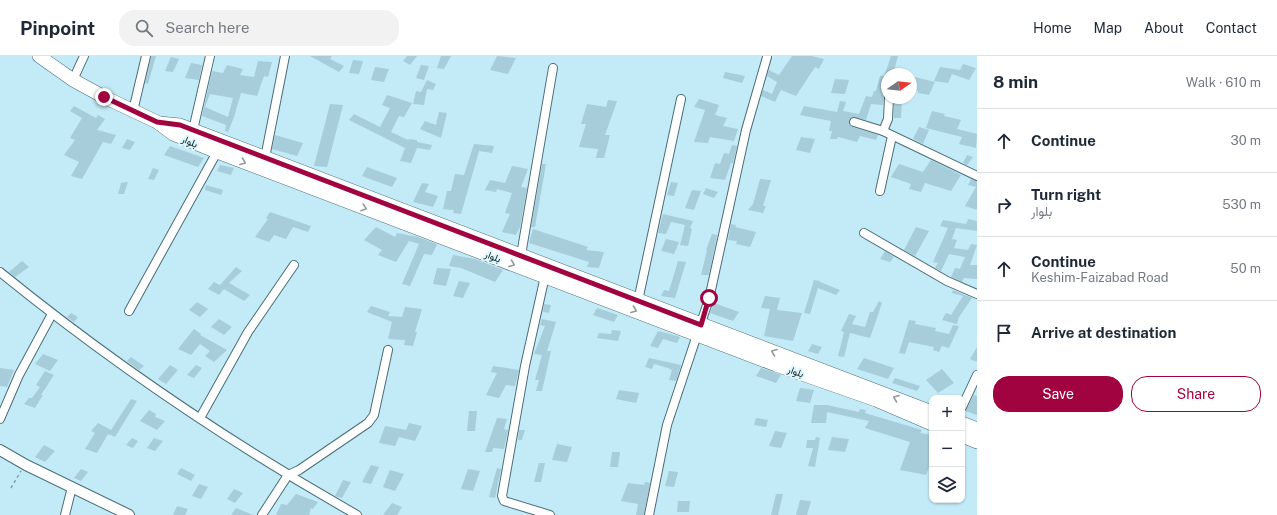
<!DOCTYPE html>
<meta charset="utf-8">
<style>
:root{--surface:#fff;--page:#f2f2f3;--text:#1f2937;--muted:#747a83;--line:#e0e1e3;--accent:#a10340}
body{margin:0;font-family:"Public Sans",Vazirmatn,sans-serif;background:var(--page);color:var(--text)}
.controls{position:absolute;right:12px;bottom:12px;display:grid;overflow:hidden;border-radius:8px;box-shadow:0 1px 3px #0004}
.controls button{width:36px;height:36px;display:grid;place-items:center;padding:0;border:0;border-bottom:1px solid var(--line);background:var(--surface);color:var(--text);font:20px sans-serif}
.compass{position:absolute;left:881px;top:12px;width:36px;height:36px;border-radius:50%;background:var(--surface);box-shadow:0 1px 3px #0004;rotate:76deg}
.stop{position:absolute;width:12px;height:12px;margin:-9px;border:3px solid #a10340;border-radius:50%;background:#fff}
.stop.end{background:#a10340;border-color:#fff;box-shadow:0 1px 4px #0008}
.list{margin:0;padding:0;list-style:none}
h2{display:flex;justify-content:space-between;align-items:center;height:52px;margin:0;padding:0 16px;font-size:17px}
h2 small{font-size:13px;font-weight:400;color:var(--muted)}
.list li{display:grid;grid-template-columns:26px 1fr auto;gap:12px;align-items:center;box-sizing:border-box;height:64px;padding:0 16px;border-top:1px solid var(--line)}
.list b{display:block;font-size:15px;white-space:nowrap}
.list p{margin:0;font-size:13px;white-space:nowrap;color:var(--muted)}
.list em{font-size:13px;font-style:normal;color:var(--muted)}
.actions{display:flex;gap:8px;padding:12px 16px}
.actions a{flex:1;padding:9px 0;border:1px solid var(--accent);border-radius:16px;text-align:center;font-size:14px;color:var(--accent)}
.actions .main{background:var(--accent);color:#fff}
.icon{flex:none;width:22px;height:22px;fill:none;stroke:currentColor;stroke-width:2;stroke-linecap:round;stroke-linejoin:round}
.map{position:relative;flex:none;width:977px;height:459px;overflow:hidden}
header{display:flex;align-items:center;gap:24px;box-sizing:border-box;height:56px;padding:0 20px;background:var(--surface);border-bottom:1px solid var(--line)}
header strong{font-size:19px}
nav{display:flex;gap:22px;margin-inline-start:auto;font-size:14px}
.search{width:280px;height:36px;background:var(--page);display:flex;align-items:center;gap:10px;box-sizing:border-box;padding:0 14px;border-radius:16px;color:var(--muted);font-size:15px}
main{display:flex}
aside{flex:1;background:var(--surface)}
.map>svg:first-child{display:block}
</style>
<header>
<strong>Pinpoint</strong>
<div class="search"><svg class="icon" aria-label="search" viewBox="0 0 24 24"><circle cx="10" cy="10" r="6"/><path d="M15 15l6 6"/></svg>Search here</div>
<nav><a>Home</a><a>Map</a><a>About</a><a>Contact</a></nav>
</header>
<main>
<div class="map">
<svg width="977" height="459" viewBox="0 0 977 459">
<rect width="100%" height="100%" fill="#c3eaf7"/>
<g fill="#a6cdd9" fill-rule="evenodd">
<polygon points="151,0 156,0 148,28 145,27"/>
<polygon points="310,0 332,0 330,3 344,10 339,16"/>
<polygon points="407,0 417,0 410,9 403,5"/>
<polygon points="441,0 451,0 444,13 437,12"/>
<polygon points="497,0 516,2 508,18 490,14"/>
<polygon points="792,0 812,0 824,3 819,13 815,11 796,40 781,34 775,46 761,40 763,34 772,38 777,26 767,20 769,14 779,19"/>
<polygon points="891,0 898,0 893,18 885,18"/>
<polygon points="171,1 179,3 173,16 165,15"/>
<polygon points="353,4 363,5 359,18 349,17"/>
<path d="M258,5L272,6L268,21L264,20L257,40L241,37L234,61L228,76L225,75L226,69L202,60L212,15L223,17L227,9L243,13L240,19L254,21ZM210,38L233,42L228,61L205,51Z"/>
<polygon points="191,7 202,9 199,24 185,22"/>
<polygon points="963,8 976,12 969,24 952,18 948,27 934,25 940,11 960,14"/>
<polygon points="421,9 429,10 424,24 416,22"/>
<polygon points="375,11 389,13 384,26 371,24"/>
<polygon points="725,16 745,20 742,27 723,22"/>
<polygon points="880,20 887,20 887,37 884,41 883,49 871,48 866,64 853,61 849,65 852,71 878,79 876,84 860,80 857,86 838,81 837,83 830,83 832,75 829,75 831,65 800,59 804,50 837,56 840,45 846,46 843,55 859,58 866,40 872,41 874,35 876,35"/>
<polygon points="911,20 935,26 929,39 918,37 918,35 911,33"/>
<polygon points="835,23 849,24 845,38 831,37"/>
<polygon points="427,24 436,28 433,34 427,33 424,49 413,48 416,35 421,36"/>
<polygon points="387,39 412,47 404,61 399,60 391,76 408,84 409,83 417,84 417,86 432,89 430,94 417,92 411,107 400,105 405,92 349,64 354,58 380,71 390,52 382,49"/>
<polygon points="699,43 719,49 715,59 727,62 723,70 738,73 734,85 710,81 708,87 694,86 705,54 694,51"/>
<polygon points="608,44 617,45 605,79 610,79 604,102 596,102 598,93 579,91 586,68 581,68 587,48 606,51"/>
<polygon points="894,45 902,45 901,62 894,62"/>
<polygon points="330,48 343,49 327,111 314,110"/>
<polygon points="74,50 96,62 98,59 105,63 97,74 116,79 111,88 103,86 82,123 71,120 79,106 64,99 75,84 70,82 82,62 70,55"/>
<polygon points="932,55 945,58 944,60 961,64 957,73 977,78 976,92 959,88 962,81 926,72"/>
<polygon points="439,56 447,57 441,82 420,73 425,65 436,69"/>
<polygon points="919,71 929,74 923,88 913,83"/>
<polygon points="275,79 303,87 297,100 272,93"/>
<polygon points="801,81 815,83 810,97 796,94"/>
<polygon points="127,83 135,86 130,94 122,92"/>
<polygon points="474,88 494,90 492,97 479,95 461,158 453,157 454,154 443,153 447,135 451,135 455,118 464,119"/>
<polygon points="732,89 737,90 733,107 731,107 725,124 710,122 715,107 720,108 724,97 729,98"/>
<polygon points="170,90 204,102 198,111 164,99"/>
<polygon points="967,99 973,101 967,109 963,107"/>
<polygon points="931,104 961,119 951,135 925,127 921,136 909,133 911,128 891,121 899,108 923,116"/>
<polygon points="542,108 546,108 535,171 531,171"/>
<polygon points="220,109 234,112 231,119 217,115"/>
<polygon points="512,110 528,113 521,131 527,132 520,171 516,179 502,176 510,158 505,157 512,137 497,133 496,136 485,134 490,124 505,127"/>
<polygon points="367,111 397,122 392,131 362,120"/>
<polygon points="153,112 159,114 154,124 148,123"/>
<polygon points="760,123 771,124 763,150 766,150 763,157 748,154 753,148"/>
<polygon points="971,123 977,125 977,154 965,150 976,131 968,129"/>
<polygon points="128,126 124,138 118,138 121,127"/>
<polygon points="671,126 678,127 674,140 667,139"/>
<polygon points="422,127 429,128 425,136 438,140 433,151 413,146"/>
<polygon points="206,129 223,134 221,139 205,134"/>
<polygon points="706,132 718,136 714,142 703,138"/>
<polygon points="692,134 701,135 694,154 685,152"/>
<polygon points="270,156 311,170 308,176 293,171 286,183 274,179 269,186 255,181 268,163 266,162"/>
<polygon points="663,158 693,165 690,172 692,173 688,190 680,189 685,169 671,166 666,178 658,177"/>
<polygon points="968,163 977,165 977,175 956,172 952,183 957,184 954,192 968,194 971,188 977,189 970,209 977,209 977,223 964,222 962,226 951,221 955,212 960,213 965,201 949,198 941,215 935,212 938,207 933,206 948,172 940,170 943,164 966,168"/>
<polygon points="731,168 736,169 735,171 756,176 750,191 736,188 737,185 728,184"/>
<polygon points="376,171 395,181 397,177 418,181 437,188 432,199 424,198 410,230 402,228 419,188 409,185 396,206 378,199 382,194 364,184"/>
<polygon points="916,171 929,175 915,200 904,194"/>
<polygon points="533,173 588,191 586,194 604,196 599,212 587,211 589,206 529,187"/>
<polygon points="712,178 717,179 709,219 701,219 707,194 706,194"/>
<polygon points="666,183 679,186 674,198 661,195"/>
<polygon points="885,195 894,201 890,206 880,203"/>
<polygon points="453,199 475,203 503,214 495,226 461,212 449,210"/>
<polygon points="22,205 29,211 15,221 9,216"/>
<polygon points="678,205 686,206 675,242 661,240 664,234 669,235"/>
<polygon points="236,211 242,215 229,227 250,239 244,245 224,233 219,239 208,233 214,226 220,229"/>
<polygon points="437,212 451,213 446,230 433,228"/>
<polygon points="814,224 820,225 820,226 840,234 836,239 818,232 810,258 804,257"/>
<polygon points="459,225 470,227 463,242 453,240"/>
<polygon points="953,234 972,242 959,261 957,268 942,264 946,257 951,259 963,240 952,237"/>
<polygon points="765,240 780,242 777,254 802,257 793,285 764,280 770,253 761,252"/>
<polygon points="879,245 882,247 870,282 850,277 844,301 838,300 844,276 841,275 849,258 856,260 852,268 865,271 870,256 873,256"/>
<polygon points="197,246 208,253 200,261 189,254"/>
<polygon points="714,247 739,256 733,265 710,257"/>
<polygon points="544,248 551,249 549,257 543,256"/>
<polygon points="371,250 390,256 388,260 402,261 405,251 422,253 415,276 417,276 413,290 404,289 405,284 388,283 392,266 367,256"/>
<polygon points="597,252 618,259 614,266 593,259"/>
<polygon points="71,257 78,261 74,266 67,261"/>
<polygon points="219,263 232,271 224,279 211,271"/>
<polygon points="542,263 556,266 547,295 551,295 542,335 536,335 539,324 535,324 542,299 534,298 545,270 540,269"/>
<polygon points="909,264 916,265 915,268 936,272 935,275 949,278 953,269 959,270 949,292 942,290 939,296 933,294 934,291 909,286 905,298 899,297"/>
<polygon points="194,273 201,278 200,279 227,294 214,306 205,300 210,295 200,288 191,299 178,293"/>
<polygon points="612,274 621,275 618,285 597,282 599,277 611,278"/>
<polygon points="658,275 677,280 680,281 677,287 663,283 658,292 650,290"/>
<polygon points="812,288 822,291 818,298 808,295"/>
<polygon points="977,291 977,306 970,303"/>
<polygon points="43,298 58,304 50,315 35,308"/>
<polygon points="131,301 144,310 139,314 127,305"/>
<polygon points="649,302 681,309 676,325 669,324 672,314 668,312 654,308 652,313 645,311"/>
<polygon points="864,302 894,312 888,323 857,313"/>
<polygon points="170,309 178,314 166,328 158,323"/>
<polygon points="196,309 202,312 194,322 187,319"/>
<polygon points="493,310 519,314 515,330 506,329 499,342 486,339 497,317 491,316"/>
<polygon points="0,312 14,314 7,331 0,330"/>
<polygon points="761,312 773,316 781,319 776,327 756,320"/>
<polygon points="942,313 954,327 938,337 926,324"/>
<polygon points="45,315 54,319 41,339 43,339 35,352 24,348 29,342 32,342 40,331 36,329"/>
<polygon points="895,322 920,330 917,335 892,327"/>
<polygon points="800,332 814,334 810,347 796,345"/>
<polygon points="619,334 639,337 636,347 616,343"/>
<polygon points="974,339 977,340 977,359 965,355"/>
<polygon points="131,343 137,345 115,381 108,378 97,397 85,393 95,377 91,375 98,367 111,374"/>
<polygon points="814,349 827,349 859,356 860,353 866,354 865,357 922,374 920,377 932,379 932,403 926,419 900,414 910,386 865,372 869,365 827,356 826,367 811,367"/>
<polygon points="149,354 156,358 155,361 165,365 157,374 140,365"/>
<polygon points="469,355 477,355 475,375 467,375"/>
<polygon points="497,362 507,363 504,373 508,374 504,393 493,392 492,396 485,396"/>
<polygon points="756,362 768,364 766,371 754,369"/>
<polygon points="409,367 422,370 415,385 399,381 395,390 379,387 385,370 406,374"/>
<polygon points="519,374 525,374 522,384 518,384"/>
<polygon points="775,375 787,377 781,392 769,390"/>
<polygon points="816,381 820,382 815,411 808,410 813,392 806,392 807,384 815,384"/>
<polygon points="832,381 849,383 845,396 828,394"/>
<polygon points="132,382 138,385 133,392 126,389"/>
<polygon points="154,382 163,385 155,395 147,392"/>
<polygon points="557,388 572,391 567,406 552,404"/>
<polygon points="44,389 55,395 45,406 35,401"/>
<polygon points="612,396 620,396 618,411 610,411"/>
<polygon points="539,407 545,407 541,426 534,426"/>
<polygon points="371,409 379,411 371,428 362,426"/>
<polygon points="181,412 195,419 191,425 177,418"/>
<polygon points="497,412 501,413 495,442 489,441"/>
<polygon points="81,413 88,416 81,425 74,422"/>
<polygon points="468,413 480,415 473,435 461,433"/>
<polygon points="390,414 404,418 395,435 383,431"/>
<polygon points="669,415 678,416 674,431 665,430"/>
<polygon points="343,424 351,426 342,442 335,440"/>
<polygon points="645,426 650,427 644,459 636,459 638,448 621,445 628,427 644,429"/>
<polygon points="199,428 208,431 201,443 192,440"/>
<polygon points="234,433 243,437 235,447 227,443"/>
<polygon points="296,438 318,446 313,453 311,452 309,459 276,459 281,448 287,449"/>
<polygon points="776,438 783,438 778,459 771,459"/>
<polygon points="800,444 811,445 807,459 796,459"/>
<polygon points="678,445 690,445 689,456 677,456"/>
<polygon points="392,447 402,451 397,459 383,459"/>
<polygon points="177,450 188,453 185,459 173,459"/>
<polygon points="236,452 253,459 231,459"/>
</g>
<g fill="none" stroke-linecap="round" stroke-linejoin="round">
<defs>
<g id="minor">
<polyline points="73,24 84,0"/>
<polyline points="133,55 146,0"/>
<polyline points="854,66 883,75 977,120"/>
<polyline points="193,74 210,0"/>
<polyline points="883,75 888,63 889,42"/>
<polyline points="265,102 285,0"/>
<polyline points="880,135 892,80"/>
<polyline points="864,177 947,225 977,238"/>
<polyline points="521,199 553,12"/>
<path d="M0,216C112,307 232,388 357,459"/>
<polyline points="545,220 525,310 502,440 504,445 550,459"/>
<polyline points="638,245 681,43"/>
<polyline points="129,255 217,96"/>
<polyline points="962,351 977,319"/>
<polyline points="200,362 248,276 294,209"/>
<polyline points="0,363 19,319 52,258"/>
<polyline points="65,459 72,431"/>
<polyline points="262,459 288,419 299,414 368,367 374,359 388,294"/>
<polyline points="649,459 667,369 709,243 746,74 767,1"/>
</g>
<polyline id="tertiary" points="0,394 26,409 129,459"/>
<g id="primary">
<polyline points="39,0 73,24 104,41 157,66 173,78 217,96 776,309 876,344 932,368"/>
<polyline points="159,67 180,69 932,356"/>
<polyline points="962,367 977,373"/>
<polyline points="962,380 977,386"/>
</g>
</defs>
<use href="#minor" stroke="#4a6e79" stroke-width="10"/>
<use href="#tertiary" stroke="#4a6e79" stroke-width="12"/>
<use href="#primary" stroke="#4a6e79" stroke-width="14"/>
<polyline stroke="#82a1aa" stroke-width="1.5" stroke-dasharray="3 3" stroke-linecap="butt" points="11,432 21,415"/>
<use href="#minor" stroke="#fff" stroke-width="8"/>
<use href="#tertiary" stroke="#fff" stroke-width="10"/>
<use href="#primary" stroke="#fff" stroke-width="13"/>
</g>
<defs><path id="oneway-chevron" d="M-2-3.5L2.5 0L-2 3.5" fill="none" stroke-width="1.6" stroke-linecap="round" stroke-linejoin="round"/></defs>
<g stroke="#93999b">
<use href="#oneway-chevron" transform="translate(243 106) rotate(21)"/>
<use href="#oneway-chevron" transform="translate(364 152) rotate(19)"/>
<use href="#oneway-chevron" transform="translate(512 208) rotate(21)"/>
<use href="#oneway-chevron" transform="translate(634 254) rotate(21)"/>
<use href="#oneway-chevron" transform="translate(774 296) rotate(-159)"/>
<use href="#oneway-chevron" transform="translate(896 342) rotate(-159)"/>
</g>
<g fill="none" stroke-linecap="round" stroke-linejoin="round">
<polyline stroke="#a10340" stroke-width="5" points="104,41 157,66 180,69 701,269 709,242"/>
</g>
<g text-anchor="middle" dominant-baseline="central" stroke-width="4" stroke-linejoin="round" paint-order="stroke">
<g font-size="10" fill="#0e1d21" stroke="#ddf5fc">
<text transform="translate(190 85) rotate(23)">بلوار</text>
<text transform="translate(493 200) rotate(21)">بلوار</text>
<text transform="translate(796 315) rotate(20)">بلوار</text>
</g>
</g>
</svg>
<div class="controls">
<button>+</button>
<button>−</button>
<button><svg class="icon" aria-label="layers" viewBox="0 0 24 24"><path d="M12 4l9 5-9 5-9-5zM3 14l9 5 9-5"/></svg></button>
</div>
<svg class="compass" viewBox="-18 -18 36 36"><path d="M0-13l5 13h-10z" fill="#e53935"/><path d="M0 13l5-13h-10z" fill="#747a83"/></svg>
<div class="stop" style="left:709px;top:242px"></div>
<div class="stop end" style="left:104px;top:41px"></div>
</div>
<aside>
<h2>8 min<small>Walk · 610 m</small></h2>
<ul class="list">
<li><svg class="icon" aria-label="ahead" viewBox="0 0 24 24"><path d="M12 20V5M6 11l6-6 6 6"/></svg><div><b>Continue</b></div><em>30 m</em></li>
<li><svg class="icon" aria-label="right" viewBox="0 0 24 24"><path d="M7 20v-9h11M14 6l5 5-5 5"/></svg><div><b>Turn right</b><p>بلوار</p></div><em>530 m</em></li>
<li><svg class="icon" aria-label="ahead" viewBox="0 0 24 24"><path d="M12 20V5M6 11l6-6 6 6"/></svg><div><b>Continue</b><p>Keshim-Faizabad Road</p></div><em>50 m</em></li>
<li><svg class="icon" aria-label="arrive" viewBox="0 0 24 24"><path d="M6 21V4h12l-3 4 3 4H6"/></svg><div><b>Arrive at destination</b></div></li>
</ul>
<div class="actions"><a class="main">Save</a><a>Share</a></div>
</aside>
</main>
